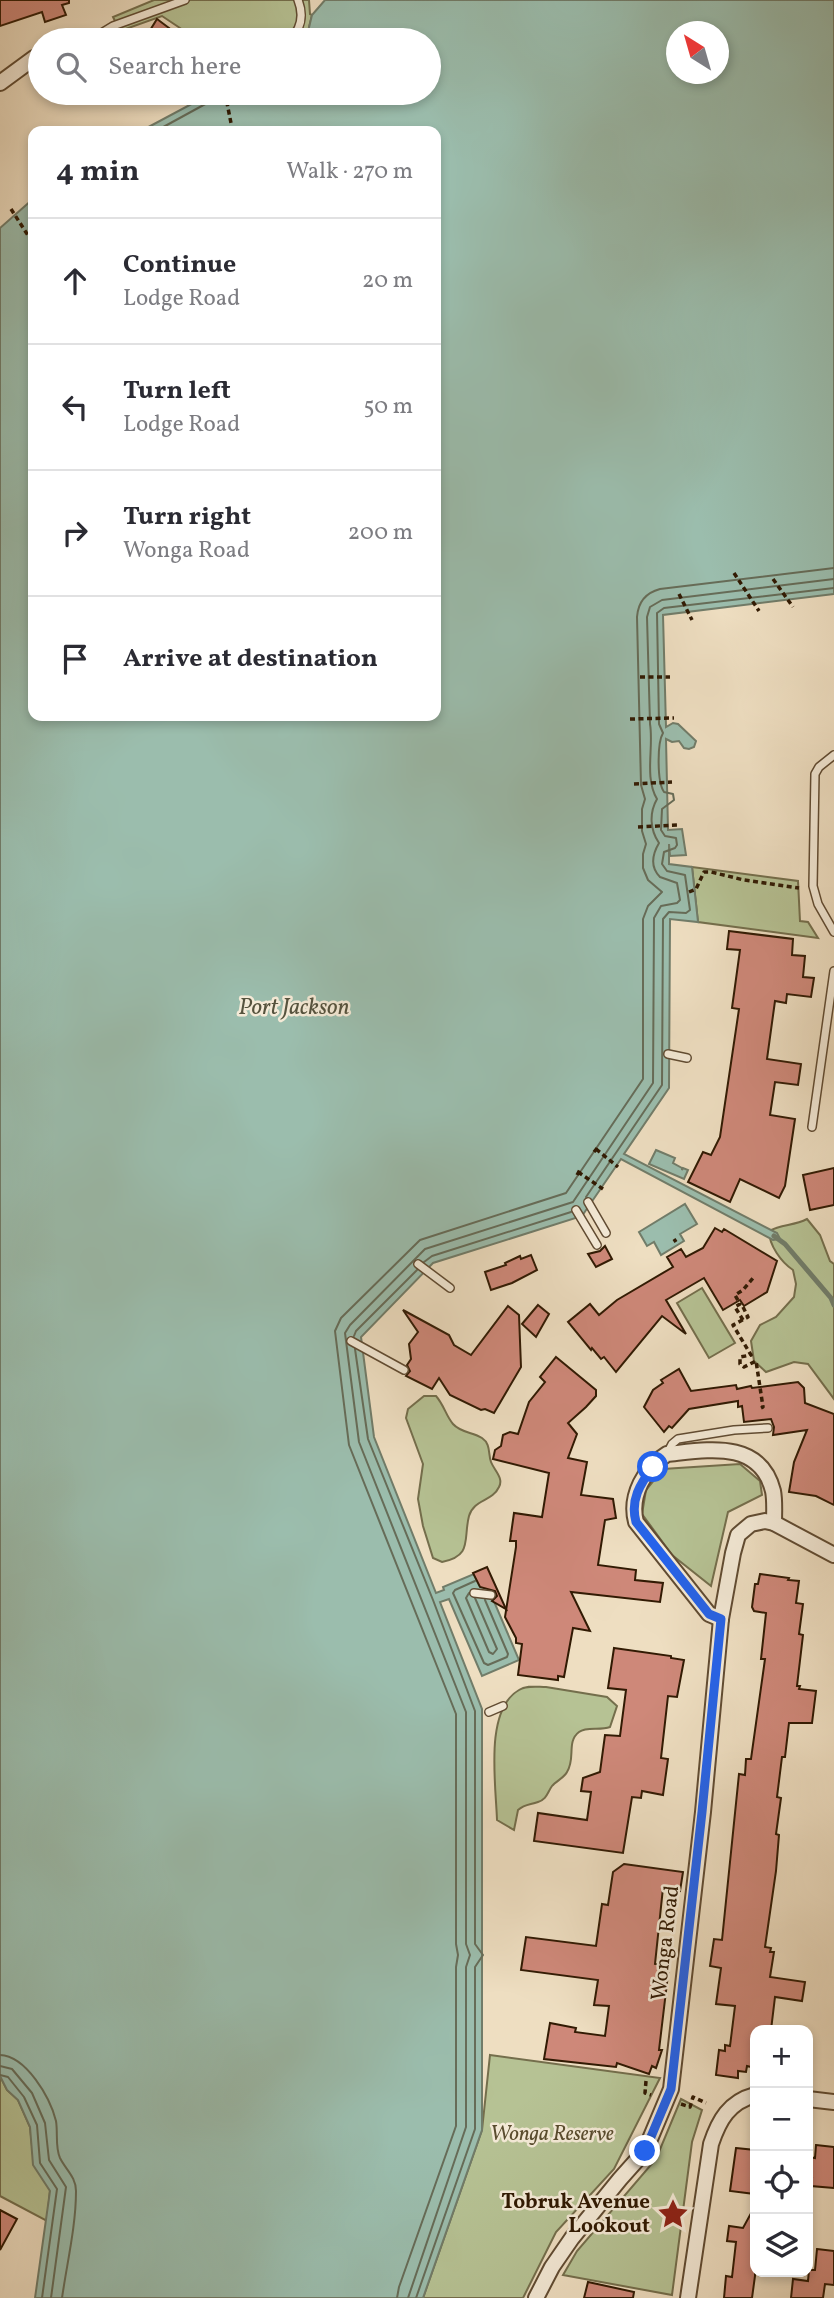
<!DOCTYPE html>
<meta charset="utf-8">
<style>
:root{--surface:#fff;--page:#f2f2f3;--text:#2b2b33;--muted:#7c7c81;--line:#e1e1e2}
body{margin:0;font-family:Vollkorn,serif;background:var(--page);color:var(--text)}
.controls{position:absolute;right:21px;bottom:21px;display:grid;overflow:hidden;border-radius:14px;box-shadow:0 4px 10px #0003}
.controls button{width:63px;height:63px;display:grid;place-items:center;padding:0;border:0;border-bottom:2px solid var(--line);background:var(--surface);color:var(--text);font:35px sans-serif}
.compass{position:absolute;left:666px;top:21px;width:63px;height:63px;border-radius:50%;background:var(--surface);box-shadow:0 4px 10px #0003;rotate:323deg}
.stop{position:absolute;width:21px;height:21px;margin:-16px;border:5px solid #2563eb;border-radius:50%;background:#fff}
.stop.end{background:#2563eb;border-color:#fff;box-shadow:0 2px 7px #0008}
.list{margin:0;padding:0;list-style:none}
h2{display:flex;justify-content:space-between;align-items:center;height:91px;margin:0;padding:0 28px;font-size:30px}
h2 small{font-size:23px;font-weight:400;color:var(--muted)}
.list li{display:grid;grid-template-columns:46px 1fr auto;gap:21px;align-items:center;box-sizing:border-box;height:126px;padding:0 28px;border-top:2px solid var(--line)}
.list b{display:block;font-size:26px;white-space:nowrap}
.list p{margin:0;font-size:23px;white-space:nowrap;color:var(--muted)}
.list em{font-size:23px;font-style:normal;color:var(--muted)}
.icon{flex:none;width:38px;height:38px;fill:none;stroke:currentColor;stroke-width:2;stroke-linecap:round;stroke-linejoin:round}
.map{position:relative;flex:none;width:834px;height:2298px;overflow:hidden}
.search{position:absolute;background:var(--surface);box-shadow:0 4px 10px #0003;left:28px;top:28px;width:413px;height:77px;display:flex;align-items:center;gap:18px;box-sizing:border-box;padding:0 24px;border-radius:38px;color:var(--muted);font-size:26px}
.panel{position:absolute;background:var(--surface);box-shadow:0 4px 10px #0003;left:28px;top:126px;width:413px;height:595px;border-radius:14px}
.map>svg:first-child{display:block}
</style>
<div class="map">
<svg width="834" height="2298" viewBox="0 0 834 2298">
<rect width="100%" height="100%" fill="#eedec1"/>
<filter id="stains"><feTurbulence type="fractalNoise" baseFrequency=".00286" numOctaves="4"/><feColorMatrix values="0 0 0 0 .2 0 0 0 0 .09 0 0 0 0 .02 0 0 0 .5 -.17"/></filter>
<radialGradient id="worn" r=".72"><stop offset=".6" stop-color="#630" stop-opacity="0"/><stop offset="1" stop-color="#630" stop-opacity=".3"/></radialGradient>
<g fill="#b6c294" stroke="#746e4c" stroke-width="2">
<polygon points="154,0 309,0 310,14 312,15 306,40 198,40 162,16 120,31 113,17"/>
<polygon points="692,867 798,881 800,921 808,922 818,938 698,922"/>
<path d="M807,1219L820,1235L830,1261L834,1264V1399L808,1364L794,1362L766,1372L754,1361L751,1341L760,1325L776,1317L794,1297L796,1284L793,1270C781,1262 769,1245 769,1231C782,1224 794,1226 807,1219Z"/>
<polygon points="702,1288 735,1343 709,1358 677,1303"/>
<path d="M424,1396H436C444,1405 446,1416 453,1424C461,1433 473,1432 482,1438C491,1444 488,1454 491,1462C494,1470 504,1478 499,1487C492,1502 474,1499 469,1516C463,1539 473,1556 442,1562L433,1558L423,1526L418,1499L423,1464L406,1418L408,1409Z"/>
<polygon points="740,1464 760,1481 762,1495 728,1512 711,1586 672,1555 642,1514 646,1490 663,1469"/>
<path d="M546,1687L607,1697L617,1706L610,1727C600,1731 587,1726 579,1732C566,1742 576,1758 567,1772C564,1778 556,1781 552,1786C547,1793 547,1799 538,1802C530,1805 525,1804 518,1810L514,1830L497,1820C496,1785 484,1710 519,1690C526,1685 537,1687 546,1687Z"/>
<polygon points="490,2055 660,2078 614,2169 556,2232 523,2298 423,2298 482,2130"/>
<polygon points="0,2076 7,2090 18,2100 30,2127 34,2165 50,2190 47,2221 0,2196"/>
<polygon points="681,2099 702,2110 692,2142 672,2295 563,2275 577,2251 656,2159"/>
</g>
<g fill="#9bbdad" stroke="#717c69" stroke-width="2" fill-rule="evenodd">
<path d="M325,0H834V594L663,615L666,727L673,723L678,724L696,741L694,747L689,749L684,748L679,741L672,742L666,739L668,830L682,829L686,855L670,856L669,844V864L692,867L698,922L670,919L669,1088L624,1154L777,1233L780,1239L773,1240L621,1159L582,1216L433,1263L361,1337L374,1437L436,1593L444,1590L443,1587L481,1571L519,1660L482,1676L449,1599L440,1602L482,1709V2130L423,2298H35L50,2191L33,2165L30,2127L18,2100L7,2090L0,2076V228L33,199V716H436V131H141L212,93H429V40H306L312,15ZM676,32H718V74H676Z"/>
<polygon points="656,1150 675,1158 673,1163 682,1168 682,1170 683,1168 688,1170 684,1179 649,1164"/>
<polygon points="685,1204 697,1224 680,1234 684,1241 661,1255 654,1242 647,1246 639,1232"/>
</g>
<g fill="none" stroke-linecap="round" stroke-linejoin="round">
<g stroke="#666c58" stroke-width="2">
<polyline points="156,131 209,102 213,93"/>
<path d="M586,1197L662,1085L663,919L669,912L686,913L690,910L685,875L667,871L662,864L664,852L675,848L677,845L676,838L665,836L661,830L662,809L674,800L673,794L664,792C657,782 657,743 663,733L659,724L657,613L664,608L834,588"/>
<polyline points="424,1262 432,1256 571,1212"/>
<polyline points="354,1336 356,1331 417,1270"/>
<polyline points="355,1349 368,1439 433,1600 475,1711 475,1944 483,1955 475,1967 475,2129 416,2298"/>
<polyline points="475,1581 455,1590 453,1593 484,1663 488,1665 507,1657 508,1654 485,1600"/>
<polyline points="469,1593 466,1598 489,1652 493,1654 497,1649 475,1598"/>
<path d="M0,2055C26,2056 50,2097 56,2121C58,2133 55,2147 60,2158C66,2170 76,2177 76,2191C76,2226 67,2263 62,2298"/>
<polyline points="0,2066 12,2069 32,2093 45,2123 49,2160 66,2187 51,2298"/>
<polyline points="0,2075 8,2077 24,2097 37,2125 40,2163 57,2189 42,2298"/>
<path d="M397,2298L399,2287L456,2126V1967L458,1955L456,1944V1714L349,1445L335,1331L341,1318L420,1240L566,1193L643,1079V919L648,906L662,892L648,880L643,868V854L646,844L642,831V809L645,799L641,785L637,617C638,603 645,593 660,589L834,568"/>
<path d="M408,2298L466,2127V1967L470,1955L466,1944V1712L359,1442L345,1333L350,1325L425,1249L573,1202L653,1083L654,918L661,906L677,903L680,900L677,883L660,877C650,867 652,855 659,843C650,830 649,813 657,799C644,777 654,747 650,724L647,617L650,607L662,600L834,579"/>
</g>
<polyline stroke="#717c69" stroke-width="5" points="774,1236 785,1244 831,1298 834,1305"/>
</g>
<g fill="#ce8879" stroke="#311a03" stroke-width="2">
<polygon points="0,0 69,0 69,3 62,5 66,15 45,22 42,12 0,26"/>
<polygon points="157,19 185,40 144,40"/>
<polygon points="729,931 793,939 792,955 805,956 803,977 814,978 811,997 787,994 786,1003 775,1001 767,1059 801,1064 798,1085 775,1082 770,1115 795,1119 785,1186 779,1198 740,1179 730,1202 688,1182 703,1152 711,1155 720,1137 739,1009 732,1008 740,950 727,949"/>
<polygon points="834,1168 834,1205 810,1210 803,1175"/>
<polygon points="715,1228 722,1232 724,1229 777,1261 767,1292 744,1306 740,1300 723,1310 704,1278 666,1300 686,1334 662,1316 616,1372 604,1357 601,1359 592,1348 591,1350 568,1322 590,1304 599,1315 617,1300 673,1267 667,1257 681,1249 686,1257 703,1248"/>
<polygon points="605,1246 612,1259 596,1267 588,1254 600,1251"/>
<polygon points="531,1255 537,1270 512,1283 491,1290 485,1272 506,1265 505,1263 520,1256 521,1259"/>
<polygon points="538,1305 549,1314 536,1337 522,1324"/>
<polygon points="508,1306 519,1315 521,1367 494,1413 485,1409 481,1410 450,1395 439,1378 432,1389 406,1376 410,1371 407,1365 411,1359 409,1344 418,1332 403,1310 449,1335 454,1345 471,1355"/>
<polygon points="556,1357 596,1390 596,1396 586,1407 568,1423 577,1434 568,1458 587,1462 581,1495 613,1499 616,1518 605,1520 598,1565 636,1570 635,1580 663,1583 660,1602 571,1592 590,1631 573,1628 564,1677 558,1676 558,1680 518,1675 522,1644 516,1643 516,1638 505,1617 516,1547 516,1541 510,1541 514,1513 542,1517 549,1473 493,1459 495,1450 501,1446 503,1435 510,1432 518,1434 529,1402 545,1382 540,1377"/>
<polygon points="679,1369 691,1391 736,1385 737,1389 751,1386 752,1388 798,1382 804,1388 805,1403 834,1414 834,1505 816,1496 789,1492 794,1462 807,1430 773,1435 774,1427 771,1419 744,1422 742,1406 738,1407 738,1401 689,1409 672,1428 669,1426 664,1432 644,1407 653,1390 663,1383 661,1380"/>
<polygon points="487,1567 506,1609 492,1601 497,1596 495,1591 480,1587 473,1573"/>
<polygon points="760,1574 789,1578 788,1580 799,1581 796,1603 803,1604 799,1634 803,1635 797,1686 800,1686 799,1689 816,1691 812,1723 789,1723 785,1757 782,1757 777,1797 781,1798 776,1834 779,1835 776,1871 765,1947 771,1948 770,1952 774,1952 770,1977 805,1982 802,2001 775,1997 771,2030 755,2030 751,2067 747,2066 746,2072 738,2071 738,2078 716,2075 719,2050 725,2051 725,2045 730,2046 735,2006 716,2004 721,1968 710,1966 714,1939 722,1940 739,1774 745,1775 746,1759 751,1759 765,1659 761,1659 766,1613 754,1611 752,1607 755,1584 758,1584"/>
<polygon points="614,1648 671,1656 671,1658 684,1660 677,1697 668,1696 661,1758 668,1759 663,1795 642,1791 641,1798 632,1797 623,1853 534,1841 538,1813 587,1820 591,1792 581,1791 583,1778 600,1772 605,1735 620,1736 626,1690 608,1688"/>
<polygon points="624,1864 683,1872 680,1891 663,1888 655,1964 669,1966 659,2050 662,2050 656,2068 652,2066 649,2074 617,2063 616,2067 544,2059 550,2023 576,2028 575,2032 605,2036 609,2006 594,2005 598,1980 521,1970 526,1937 596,1946 602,1904 608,1905 613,1872"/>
<polygon points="816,2145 834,2147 834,2188 811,2186 812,2178 808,2178 808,2157 815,2158"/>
<polygon points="736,2148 755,2150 755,2194 730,2191"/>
<polygon points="755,2206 755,2276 752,2298 724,2298 726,2276 732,2277 736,2242 727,2241 729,2226 743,2228"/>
<polygon points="0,2210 17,2219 0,2250"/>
<polygon points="817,2249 834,2251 834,2285 825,2284 823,2298 791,2298 793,2279 808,2281 809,2270 815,2270"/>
<polygon points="588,2282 634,2292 633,2298 584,2298"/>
</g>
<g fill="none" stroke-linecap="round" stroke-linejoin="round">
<defs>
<g id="lane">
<polyline points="90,40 113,26 185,0"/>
<path d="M290,40C301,29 304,15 298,0"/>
<polyline points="834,755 819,767 815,774 813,886 818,904 834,932"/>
<polyline points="668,1054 687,1058"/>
<polyline points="812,1127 834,971"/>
<polyline points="588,1202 606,1233"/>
<polyline points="576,1210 597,1245"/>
<polyline points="418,1264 450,1288"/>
<polyline points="351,1341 404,1370"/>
<polyline points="667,1454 672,1444 678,1439 734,1430 768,1428"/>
<polyline points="474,1593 491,1595"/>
<polyline points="489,1712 503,1706"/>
</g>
<g id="street">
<polyline points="0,83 34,58 40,56"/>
<path d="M721,1619L709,1614L636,1522C629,1496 645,1467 667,1454C707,1450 760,1439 773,1491C775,1501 774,1513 774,1523"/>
<polyline points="808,2099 834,2102"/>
<polyline points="536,2298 552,2267 572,2238 620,2179 645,2151 671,2089 703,1812 721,1619 733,1553 738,1535 751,1524 765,1521 774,1523 834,1555"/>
<path d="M688,2298L711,2144C719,2120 729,2102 755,2095"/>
</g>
</defs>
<use href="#lane" stroke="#604b32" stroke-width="10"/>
<use href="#street" stroke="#604b32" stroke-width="18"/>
<g stroke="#311a03" stroke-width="3.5" stroke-dasharray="5 3.5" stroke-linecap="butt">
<polyline points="225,93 231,123"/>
<polyline points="133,128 135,131"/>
<polyline points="11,209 29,237"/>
<polyline points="734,573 759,611"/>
<polyline points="773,579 793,607"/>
<polyline points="679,594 692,620"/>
<polyline points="640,677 670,677"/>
<polyline points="630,719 674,718"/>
<polyline points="634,784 672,782"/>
<polyline points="638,827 677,825"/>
<polyline points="689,892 696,889 704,872 711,872 744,880 799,888"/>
<polyline points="596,1149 618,1167"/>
<polyline points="594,1152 599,1146"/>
<polyline points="578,1172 603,1189"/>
<polyline points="577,1175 581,1168"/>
<polyline points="674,1239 676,1242"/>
<polyline points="743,1307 748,1317 733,1325 751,1355 740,1357 740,1364 744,1367 756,1361 763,1407 761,1408"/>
<polyline points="743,1320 735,1307 740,1304 735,1295 743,1290 754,1277"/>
<polyline points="646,2081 645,2093 651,2095"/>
<polyline points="681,2104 690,2107 693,2097 706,2103"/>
</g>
<use href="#lane" stroke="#f4ead7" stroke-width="7"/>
<use href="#street" stroke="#f4ead7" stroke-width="14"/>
</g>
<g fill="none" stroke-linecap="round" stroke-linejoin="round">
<path stroke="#2563eb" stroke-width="9" d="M645,2151L671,2089L702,1812L721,1619L709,1614L636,1522C630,1500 640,1484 653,1467"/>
</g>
<defs>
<symbol id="sight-bare" viewBox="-9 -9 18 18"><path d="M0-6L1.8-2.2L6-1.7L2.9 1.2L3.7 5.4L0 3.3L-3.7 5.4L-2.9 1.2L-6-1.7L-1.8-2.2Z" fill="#8f2418" stroke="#f4ead7" stroke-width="2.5" paint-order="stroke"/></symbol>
</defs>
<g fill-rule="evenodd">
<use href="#sight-bare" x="651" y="2192" width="44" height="44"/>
</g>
<g text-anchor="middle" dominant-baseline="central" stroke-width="5" stroke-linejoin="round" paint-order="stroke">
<g font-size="21" fill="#311a03" stroke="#f4ead7">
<text transform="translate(666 1943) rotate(-83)">Wonga Road</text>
</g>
<g font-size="21" font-style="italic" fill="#594c2e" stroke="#f4ead7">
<text x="552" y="2134">Wonga Reserve</text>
</g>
<g font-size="21" font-weight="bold" fill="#311a03" stroke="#f4ead7" text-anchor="end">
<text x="650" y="2202">Tobruk Avenue<tspan x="650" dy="24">Lookout</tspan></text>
</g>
<g font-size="23" font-style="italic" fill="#56533e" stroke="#f4ead7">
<text x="294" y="1008">Port Jackson</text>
</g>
</g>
<rect width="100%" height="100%" filter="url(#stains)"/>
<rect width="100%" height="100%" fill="url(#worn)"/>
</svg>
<div class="controls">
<button>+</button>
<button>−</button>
<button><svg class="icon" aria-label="locate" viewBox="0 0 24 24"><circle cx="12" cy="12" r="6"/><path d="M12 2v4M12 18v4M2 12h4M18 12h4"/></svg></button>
<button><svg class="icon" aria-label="layers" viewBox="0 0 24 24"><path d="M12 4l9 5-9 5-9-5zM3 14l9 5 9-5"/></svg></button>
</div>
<svg class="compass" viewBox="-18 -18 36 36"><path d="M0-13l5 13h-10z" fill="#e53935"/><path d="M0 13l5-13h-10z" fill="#7c7c81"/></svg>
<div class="stop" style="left:653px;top:1467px"></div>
<div class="stop end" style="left:645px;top:2151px"></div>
<div class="search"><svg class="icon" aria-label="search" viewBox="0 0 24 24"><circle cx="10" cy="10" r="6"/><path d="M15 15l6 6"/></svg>Search here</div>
<section class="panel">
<h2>4 min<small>Walk · 270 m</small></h2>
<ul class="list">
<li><svg class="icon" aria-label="ahead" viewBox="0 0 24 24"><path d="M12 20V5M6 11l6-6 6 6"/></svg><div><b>Continue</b><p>Lodge Road</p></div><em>20 m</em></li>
<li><svg class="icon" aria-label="left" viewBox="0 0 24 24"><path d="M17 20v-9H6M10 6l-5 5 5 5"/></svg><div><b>Turn left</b><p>Lodge Road</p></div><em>50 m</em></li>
<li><svg class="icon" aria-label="right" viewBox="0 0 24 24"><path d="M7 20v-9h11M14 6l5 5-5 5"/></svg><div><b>Turn right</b><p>Wonga Road</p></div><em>200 m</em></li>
<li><svg class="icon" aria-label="arrive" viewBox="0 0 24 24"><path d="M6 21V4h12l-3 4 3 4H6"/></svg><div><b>Arrive at destination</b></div></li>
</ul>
</section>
</div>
